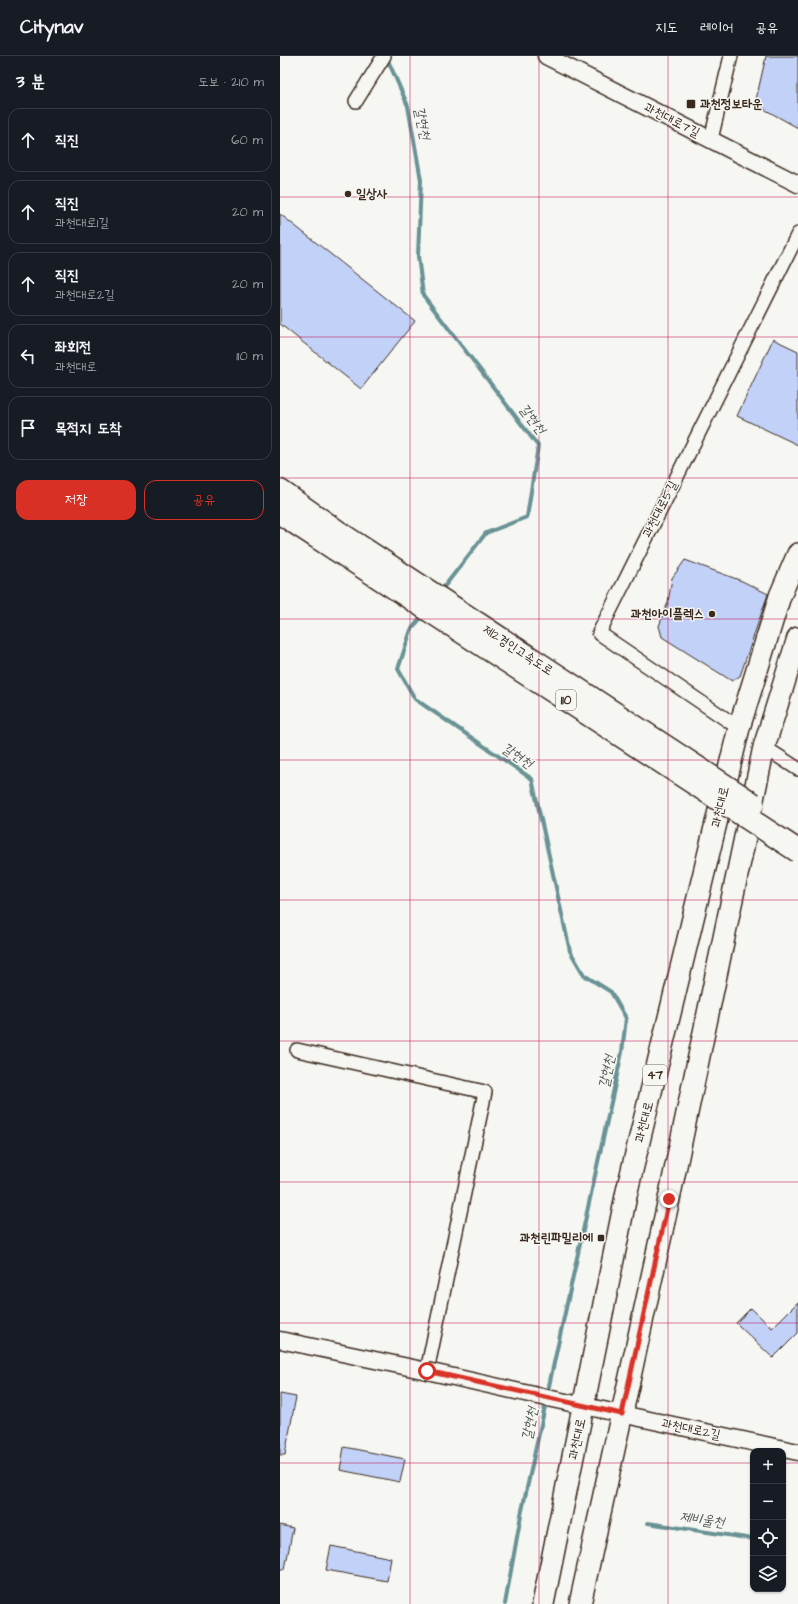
<!DOCTYPE html>
<html lang="ko">
<meta charset="utf-8">
<style>
:root{--surface:#171b24;--page:#242831;--text:#f1f3f6;--muted:#9ea1a6;--line:#363941;--accent:#d93025}
body{margin:0;font-family:"Architects Daughter","Poor Story",sans-serif;background:var(--page);color:var(--text)}
.controls{position:absolute;right:12px;bottom:12px;display:grid;overflow:hidden;border-radius:8px;box-shadow:0 1px 3px #0004}
.controls button{width:36px;height:36px;display:grid;place-items:center;padding:0;border:0;border-bottom:1px solid var(--line);background:var(--surface);color:var(--text);font:20px sans-serif}
.stop{position:absolute;width:12px;height:12px;margin:-9px;border:3px solid #d93025;border-radius:50%;background:#fff}
.stop.end{background:#d93025;border-color:#fff;box-shadow:0 1px 4px #0008}
.list{margin:0;padding:0;list-style:none}
h2{display:flex;justify-content:space-between;align-items:center;height:52px;margin:0;padding:0 16px;font-size:17px}
h2 small{font-size:13px;font-weight:400;color:var(--muted)}
.list li{display:grid;grid-template-columns:26px 1fr auto;gap:12px;align-items:center;box-sizing:border-box;height:64px;margin:0 8px 8px;padding:0 8px;border:1px solid var(--line);border-radius:12px}
.list b{display:block;font-size:15px;white-space:nowrap}
.list p{margin:0;font-size:13px;white-space:nowrap;color:var(--muted)}
.list em{font-size:13px;font-style:normal;color:var(--muted)}
.actions{display:flex;gap:8px;padding:12px 16px}
.actions a{flex:1;padding:9px 0;border:1px solid var(--accent);border-radius:12px;text-align:center;font-size:14px;color:var(--accent)}
.actions .main{background:var(--accent);color:#fff}
.icon{flex:none;width:22px;height:22px;fill:none;stroke:currentColor;stroke-width:2;stroke-linecap:round;stroke-linejoin:round}
.map{position:relative;flex:none;width:518px;height:1548px;overflow:hidden}
header{display:flex;align-items:center;gap:24px;box-sizing:border-box;height:56px;padding:0 20px;background:var(--surface);border-bottom:1px solid var(--line)}
header strong{font-size:19px}
nav{display:flex;gap:22px;margin-inline-start:auto;font-size:14px}
main{display:flex}
aside{flex:1;background:var(--surface)}
.map>svg:first-child{display:block}
</style>
<header>
<strong>Citynav</strong>
<nav><a>지도</a><a>레이어</a><a>공유</a></nav>
</header>
<main>
<aside>
<h2>3 분<small>도보 · 210 m</small></h2>
<ul class="list">
<li><svg class="icon" aria-label="ahead" viewBox="0 0 24 24"><path d="M12 20V5M6 11l6-6 6 6"/></svg><div><b>직진</b></div><em>60 m</em></li>
<li><svg class="icon" aria-label="ahead" viewBox="0 0 24 24"><path d="M12 20V5M6 11l6-6 6 6"/></svg><div><b>직진</b><p>과천대로1길</p></div><em>20 m</em></li>
<li><svg class="icon" aria-label="ahead" viewBox="0 0 24 24"><path d="M12 20V5M6 11l6-6 6 6"/></svg><div><b>직진</b><p>과천대로2길</p></div><em>20 m</em></li>
<li><svg class="icon" aria-label="left" viewBox="0 0 24 24"><path d="M17 20v-9H6M10 6l-5 5 5 5"/></svg><div><b>좌회전</b><p>과천대로</p></div><em>110 m</em></li>
<li><svg class="icon" aria-label="arrive" viewBox="0 0 24 24"><path d="M6 21V4h12l-3 4 3 4H6"/></svg><div><b>목적지 도착</b></div></li>
</ul>
<div class="actions"><a class="main">저장</a><a>공유</a></div>
</aside>
<div class="map">
<svg width="518" height="1548" viewBox="0 0 518 1548">
<rect width="100%" height="100%" fill="#f6f6f2"/>
<filter id="ink" filterUnits="userSpaceOnUse"><feTurbulence type="fractalNoise" baseFrequency=".025" numOctaves="2"/><feDisplacementMap in="SourceGraphic" scale="8" xChannelSelector="R" yChannelSelector="G"/><feConvolveMatrix kernelMatrix="1 2 1 2 8 2 1 2 1" color-interpolation-filters="sRGB"/></filter>
<g filter="url(#ink)">
<g fill="none" stroke-linecap="round" stroke-linejoin="round">
<g stroke="#689294" stroke-width="4">
<polyline points="106,0 128,50 141,124 138,200 143,239 258,390 247,461 206,477 160,536"/>
<polyline points="143,559 131,574 118,613 135,643 252,723 290,895 304,919 331,936 346,962 342,996 267,1339"/>
<polyline points="368,1467 473,1483"/>
<polyline points="225,1548 241,1459 266,1346"/>
</g>
</g>
<g fill="#c2d1f7" stroke="#3b2a1e">
<polygon points="486,0 518,0 518,72 475,48"/>
<polygon points="0,158 135,265 81,333 0,268"/>
<polygon points="493,283 518,295 518,389 457,360"/>
<polygon points="405,504 462,525 488,538 460,620 452,625 382,581 379,570 388,546 392,522"/>
<polygon points="518,1246 518,1277 493,1302 456,1267 471,1252 492,1272"/>
<polygon points="0,1338 16,1341 5,1399 0,1399"/>
<polygon points="64,1391 125,1403 120,1426 60,1414"/>
<polygon points="0,1469 13,1472 5,1513 0,1513"/>
<polygon points="51,1490 111,1502 107,1525 46,1514"/>
</g>
<g fill="none" stroke-linecap="round" stroke-linejoin="round">
<defs>
<g id="minor">
<polyline points="76,45 104,0"/>
<polyline points="431,83 451,0"/>
<polyline points="459,672 319,577 518,178"/>
<polyline points="484,691 518,713"/>
<polyline points="17,994 205,1036 147,1315"/>
</g>
<g id="tertiary">
<polyline points="266,0 518,128"/>
<polyline points="0,1284 147,1315"/>
<polyline points="258,1340 518,1396"/>
</g>
<g id="primary">
<polyline points="263,1548 347,1135 459,672 500,540 518,498"/>
<polyline points="300,1548 389,1143 484,691 518,582"/>
</g>
<g id="motorway">
<polyline points="0,435 61,478"/>
<polyline points="0,457 55,493"/>
</g>
</defs>
<use href="#minor" stroke="#3b2a1e" stroke-width="16"/>
<use href="#tertiary" stroke="#3b2a1e" stroke-width="19"/>
<use href="#primary" stroke="#3b2a1e" stroke-width="24"/>
<use href="#motorway" stroke="#3b2a1e" stroke-width="25"/>
<use href="#minor" stroke="#f6f6f2" stroke-width="13"/>
<use href="#tertiary" stroke="#f6f6f2" stroke-width="16"/>
<use href="#primary" stroke="#f6f6f2" stroke-width="21"/>
<use href="#motorway" stroke="#f6f6f2" stroke-width="22"/>
<defs>
<polyline id="tertiary-bridge" points="147,1315 258,1340"/>
<g id="motorway-bridge">
<polyline points="61,478 473,748"/>
<polyline points="55,493 518,795"/>
</g>
</defs>
<use href="#tertiary-bridge" stroke="#3b2a1e" stroke-width="19" stroke-linecap="butt"/>
<use href="#motorway-bridge" stroke="#3b2a1e" stroke-width="25" stroke-linecap="butt"/>
<use href="#tertiary-bridge" stroke="#f6f6f2" stroke-width="16"/>
<use href="#motorway-bridge" stroke="#f6f6f2" stroke-width="22"/>
</g>
</g>
<g fill="none" stroke-linecap="round" stroke-linejoin="round" filter="url(#ink)">
<polyline stroke="#d93025" stroke-width="5" points="147,1315 342,1358 389,1143"/>
</g>
<path fill="none" stroke="#c2185b" stroke-width="1" stroke-opacity="0.55" d="M130,0V1548M259,0V1548M388,0V1548M0,141H518M0,281H518M0,422H518M0,563H518M0,704H518M0,844H518M0,985H518M0,1126H518M0,1267H518M0,1407H473M503,1407H518"/>
<g fill="#3b2a1e" stroke="#f6f6f2" stroke-width="1.5">
<rect x="406" y="43" width="10" height="10" rx="2"/>
<circle cx="68" cy="138" r="4"/>
<circle cx="432" cy="558" r="4"/>
<rect x="317" y="1178" width="8" height="8" rx="2"/>
</g>
<g text-anchor="middle" dominant-baseline="central" stroke-width="3" stroke-linejoin="round" paint-order="stroke">
<g fill="#f6f6f2" stroke="#73675e" stroke-width="1">
<rect x="276" y="634" width="20" height="20" rx="3"/>
<rect x="363" y="1009" width="24" height="20" rx="3"/>
</g>
<g font-size="12" font-weight="bold" fill="#3b2a1e">
<text x="286" y="644">110</text>
<text x="375" y="1019">47</text>
</g>
<g font-size="13" font-weight="bold" fill="#3b2a1e" stroke="#f6f6f2" text-anchor="start">
<text x="420" y="48">과천정보타운</text>
<text x="76" y="138">일상사</text>
<text x="424" y="558" text-anchor="end">과천아이플렉스</text>
<text x="313" y="1182" text-anchor="end">과천린파밀리에</text>
</g>
<g font-size="13" fill="#3b2a1e" stroke="#f6f6f2">
<text transform="translate(392 64) rotate(27)">과천대로7길</text>
<text transform="translate(380 453) rotate(-63)">과천대로5길</text>
<text transform="translate(238 594) rotate(33)">제2경인고속도로</text>
<text transform="translate(440 751) rotate(-77)">과천대로</text>
<text transform="translate(364 1066) rotate(-76)">과천대로</text>
<text transform="translate(411 1373) rotate(12)">과천대로2길</text>
<text transform="translate(297 1383) rotate(-78)">과천대로</text>
</g>
<g font-size="14" font-style="italic" fill="#4e554f" stroke="#f6f6f2">
<text transform="translate(142 67) rotate(79)">갈현천</text>
<text transform="translate(252 363) rotate(53)">갈현천</text>
<text transform="translate(237 700) rotate(34)">갈현천</text>
<text transform="translate(327 1016) rotate(-78)">갈현천</text>
<text transform="translate(250 1368) rotate(-78)">갈현천</text>
<text transform="translate(422 1464) rotate(8)">제비울천</text>
</g>
</g>
</svg>
<div class="controls">
<button>+</button>
<button>−</button>
<button><svg class="icon" aria-label="locate" viewBox="0 0 24 24"><circle cx="12" cy="12" r="6"/><path d="M12 2v4M12 18v4M2 12h4M18 12h4"/></svg></button>
<button><svg class="icon" aria-label="layers" viewBox="0 0 24 24"><path d="M12 4l9 5-9 5-9-5zM3 14l9 5 9-5"/></svg></button>
</div>
<div class="stop" style="left:147px;top:1315px"></div>
<div class="stop end" style="left:389px;top:1143px"></div>
</div>
</main>
